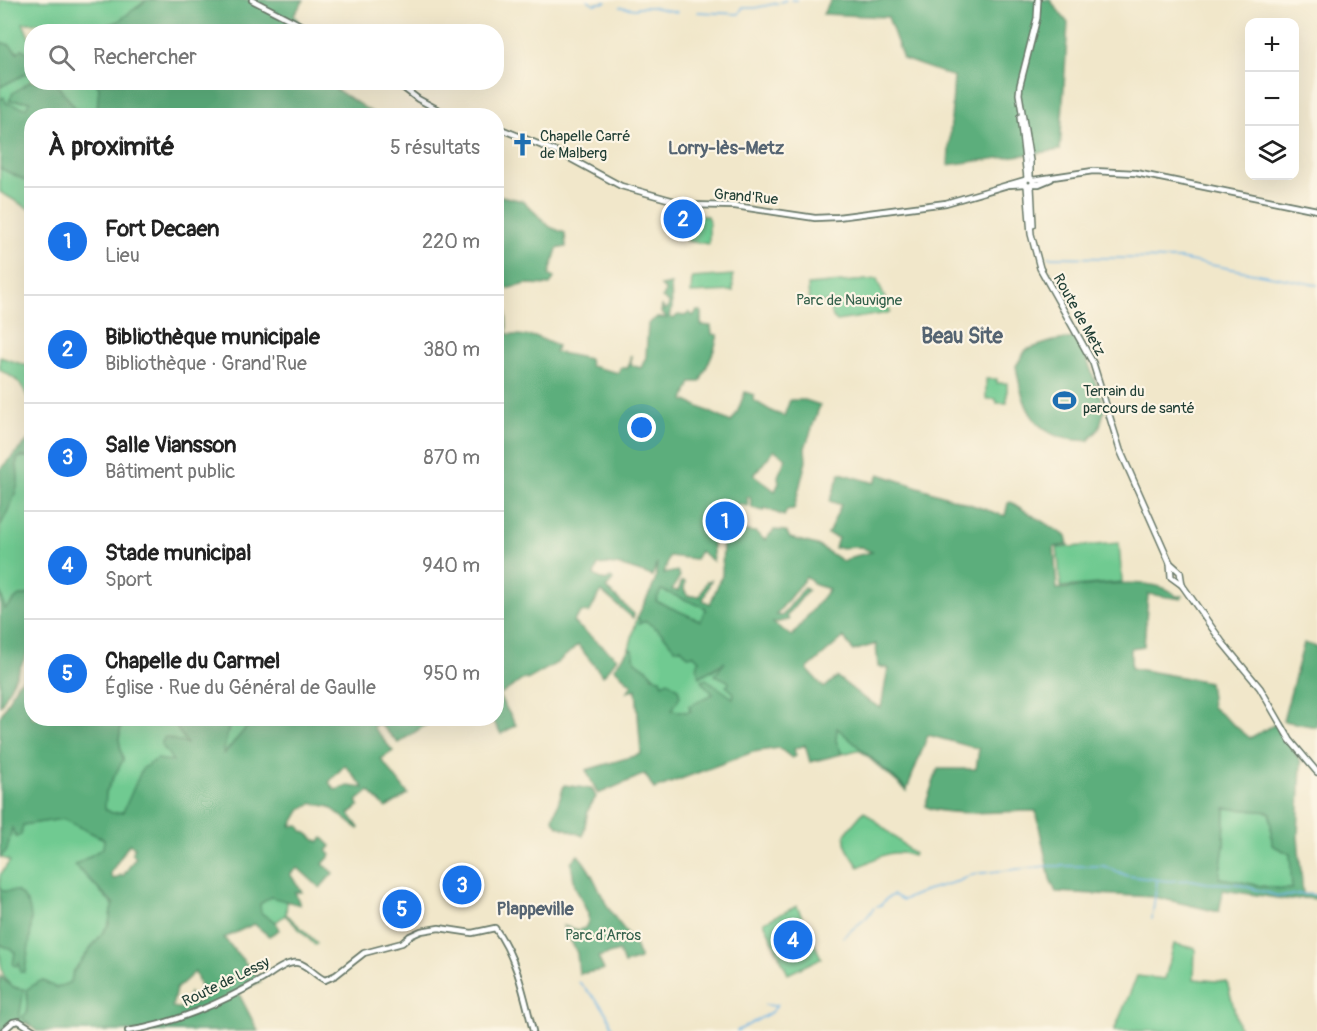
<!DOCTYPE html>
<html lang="fr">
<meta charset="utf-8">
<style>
:root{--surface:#fff;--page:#f6f6f6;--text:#222;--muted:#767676;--line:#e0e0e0;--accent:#1a73e8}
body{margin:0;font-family:Pangolin,sans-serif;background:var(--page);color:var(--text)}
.controls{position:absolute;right:18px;top:18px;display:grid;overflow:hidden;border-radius:12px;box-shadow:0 6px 24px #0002}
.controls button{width:54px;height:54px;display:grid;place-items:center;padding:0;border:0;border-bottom:2px solid var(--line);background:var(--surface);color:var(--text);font:30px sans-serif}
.you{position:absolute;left:642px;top:428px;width:21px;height:21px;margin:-15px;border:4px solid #fff;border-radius:50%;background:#1a73e8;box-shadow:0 0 0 9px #1a73e833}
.badge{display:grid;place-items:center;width:39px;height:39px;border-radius:50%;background:var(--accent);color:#fff;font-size:20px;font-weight:700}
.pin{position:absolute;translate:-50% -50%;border:3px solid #fff;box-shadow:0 2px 6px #0006}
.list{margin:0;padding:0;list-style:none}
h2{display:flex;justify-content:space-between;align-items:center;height:78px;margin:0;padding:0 24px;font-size:26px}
h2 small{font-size:20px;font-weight:400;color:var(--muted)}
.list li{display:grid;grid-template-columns:39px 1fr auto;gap:18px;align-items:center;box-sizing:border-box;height:108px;padding:0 24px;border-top:2px solid var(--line)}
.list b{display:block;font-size:22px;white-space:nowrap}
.list p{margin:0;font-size:20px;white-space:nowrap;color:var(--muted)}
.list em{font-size:20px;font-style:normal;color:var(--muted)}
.icon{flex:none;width:33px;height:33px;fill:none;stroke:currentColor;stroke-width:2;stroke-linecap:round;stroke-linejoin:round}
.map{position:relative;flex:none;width:1317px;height:1031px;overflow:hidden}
.search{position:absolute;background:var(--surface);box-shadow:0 6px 24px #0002;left:24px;top:24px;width:480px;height:66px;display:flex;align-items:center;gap:15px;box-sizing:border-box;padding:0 21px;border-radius:24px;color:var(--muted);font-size:22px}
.panel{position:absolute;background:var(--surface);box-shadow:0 6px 24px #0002;left:24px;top:108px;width:480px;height:618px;border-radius:24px}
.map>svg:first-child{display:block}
</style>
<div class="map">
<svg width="1317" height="1031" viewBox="0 0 1317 1031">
<rect width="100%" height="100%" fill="#fcf5e5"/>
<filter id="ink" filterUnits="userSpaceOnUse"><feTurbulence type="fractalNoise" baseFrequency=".0167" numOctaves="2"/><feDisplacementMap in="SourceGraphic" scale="12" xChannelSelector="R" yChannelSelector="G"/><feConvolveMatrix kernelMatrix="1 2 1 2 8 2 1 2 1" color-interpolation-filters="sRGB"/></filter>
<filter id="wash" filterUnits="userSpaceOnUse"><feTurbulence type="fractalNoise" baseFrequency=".008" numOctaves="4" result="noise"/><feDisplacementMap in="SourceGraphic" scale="24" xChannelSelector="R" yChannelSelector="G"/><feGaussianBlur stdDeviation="1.35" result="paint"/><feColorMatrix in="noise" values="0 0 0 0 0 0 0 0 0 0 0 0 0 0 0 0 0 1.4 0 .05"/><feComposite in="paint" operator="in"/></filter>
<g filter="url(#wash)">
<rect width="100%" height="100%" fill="#f1e7ca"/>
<g fill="#70ca91" stroke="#488462" stroke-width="1.5">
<path d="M0,0H147L117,22L86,31L45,23H23L31,42V59C18,54 13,46 0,42Z"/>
<polygon points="31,71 31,81 13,93 10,101 30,101 26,108 6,103 0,99 0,87"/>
<polygon points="51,83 96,83 114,111 119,115 81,115 57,85"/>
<polygon points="0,168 31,183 31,210 0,192"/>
<polygon points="689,216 707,216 709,222 709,244 687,241 688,237 683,231"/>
<polygon points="733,275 733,291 691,293 692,278"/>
<polygon points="877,279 890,311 888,313 837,321 833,317 827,302 809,305 808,285"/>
<path d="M0,357L31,367V407C24,386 20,380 0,370Z"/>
<polygon points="986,379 997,379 997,383 1007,383 1007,403 997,403 996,399 986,399"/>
<polygon points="21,457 31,457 31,594 19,596 5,609 0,591 0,527 18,484 17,459"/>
<polygon points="1119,543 1122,582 1061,587 1057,548"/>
<polygon points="660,589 707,608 701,622 656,601"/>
<path d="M637,618L640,620V623L646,621L663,634L675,649L681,648L688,656L694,654L699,660L697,668L712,671L728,660L729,684L727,686L734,693L733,699L714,694L689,706L691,711L686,712L672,710C663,687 656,674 635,661L633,650L629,649Z"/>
<polygon points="122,719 166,719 175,725 188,745 174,761 122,812 112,813 104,809 106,792 123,760 119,740"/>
<polygon points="243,719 260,719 247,727 222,756 229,726 237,720 243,724 245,720"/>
<polygon points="836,727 907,789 907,791 862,752 857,750 842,754 836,741"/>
<path d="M1225,808L1270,812L1272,845L1290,854L1293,889C1267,890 1244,881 1219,878L1224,846Z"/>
<path d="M864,811L914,854L913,856C893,847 876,858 859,867C838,837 841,838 864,811Z"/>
<path d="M63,819L104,839V848L75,865L112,904H115L111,910L109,924L73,972L71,982C53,989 34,1002 23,1019L37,1031L25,1023L17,1027L13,1025L7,1031H0L14,1019L23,989C0,988 0,963 0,944L15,952L25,899L17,892L3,891L0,888V875L10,861L0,857L7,849L12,827L17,837L22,825Z"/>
<polygon points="271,896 287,901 286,914 317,943 315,945 285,915 276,922 260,913 260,904"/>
<polygon points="797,906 821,958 788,974 764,922"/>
<polygon points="1174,944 1195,948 1194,979 1227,982 1240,1031 1114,1031 1137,976 1165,979"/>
</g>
<g fill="#5cae7b" stroke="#3e7658" stroke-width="1.5" fill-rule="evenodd">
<polygon points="147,0 304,0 294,15 305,31 86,32 117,22"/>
<polygon points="831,0 1050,0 1068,23 1060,150 948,165 954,77 903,59 888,17 823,14"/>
<path d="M0,42L10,45L17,53L22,49C31,53 32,62 31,71L0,87Z"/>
<polygon points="31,81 51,83 57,85 81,115 35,113 37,115 32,116 31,183 0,168 0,99 4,97 6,103 26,108 30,101 9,101 13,93"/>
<polygon points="96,83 326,83 376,115 119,115 114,111 97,110 99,87"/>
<path d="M497,195L523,201L550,227L565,233L566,247L557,249L549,275L554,278L550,285L527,284L505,289L507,334L537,337L557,346L555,352L589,359L590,366L619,373L620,368H628L631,355V365L641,368L646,357L648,324L656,318H667L661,313L662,305L664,310L668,308L669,303L662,298L664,296L665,290L661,286L671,284L672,308L669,316L673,319L678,315L685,316L689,312L693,316L697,311H701V325L711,326L712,334L718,335L714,350L700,382H691L684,400L731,422L737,413L745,392L754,395L753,400L773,412L784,416L790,400H805L820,405L805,448L806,461L794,509L787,510L784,516L765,508L764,511L752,508L750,497H747L748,506L733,504V511L707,514L716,526L723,525L726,529L755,532L765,540L774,530L786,531L790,538L817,545L844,562L851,557L872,552L861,547L835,548L838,538L828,534L841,505L830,501L840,473L875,483L879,474L1005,516L1008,503L1011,502L1066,536L1068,545L1054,547L1057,589C1083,587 1160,574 1176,596H1183L1181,599L1148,594L1144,646L1131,648V668L1209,682L1212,707L1250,738L1277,723L1301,762L1298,837L1303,894L1317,895V899L1303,898L1291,900L1223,890L1219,912L1155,897L1056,892L1050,879L1036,811C1008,810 947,818 925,806L938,769H976L979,749L928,735L907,789L837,728L836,741L842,754L810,762L805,745L794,749L796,756L792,758L779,748L753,752L654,789L645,774L598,794L586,770L641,754L636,689L627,692L632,685L614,668L629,649L633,650L635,661L649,670L652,677L661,678L662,684L668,681L678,688L680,696L672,710L686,712L691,711L689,706L713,694L701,681L706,679L733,698L734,693L726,686L729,684L728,681L715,675L725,662L699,677L697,668L699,660L694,655L688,656L681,648L675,649L663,634L646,621L639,624L640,620L637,618L655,582L657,563L652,576C634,570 617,562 598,565L594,575L605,581L611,578L613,580L606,588L634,614L633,618L602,592C595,598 595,605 589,613L581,612L573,622L617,658L603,676L578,645L557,663L527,680L525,678L499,696L516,725L501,734L492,719L496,718ZM774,450L786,458L778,476L779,483L775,491L754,475ZM713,540L723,541L722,575L710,604L703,600L711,580L706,582L700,596H688L684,590L685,582L682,581L678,591L672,590L680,576L677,571L664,574L669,556L695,559L700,551L713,561ZM806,577L816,585L829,589L792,636L773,623L789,620L787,616L808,590L804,588L782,616L776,615ZM661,590L706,608L701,621L656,601ZM844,637L853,651L876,644L878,667L888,668L881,708L865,699L837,677L824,688L807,669ZM1225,808L1270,812L1272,845L1290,854L1292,889C1268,890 1244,881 1219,878L1224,846Z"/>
<path d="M1073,338L1083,349L1105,408L1099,429L1088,441C1079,440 1069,440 1060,437C1028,427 1021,396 1016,366L1026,350L1053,341Z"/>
<path d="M31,437V457H21L17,459C16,467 19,475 18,483C16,497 6,514 0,527V469Z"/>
<polygon points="0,591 5,609 19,596 32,594 31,646 0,707"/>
<polygon points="1304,643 1317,647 1317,727 1283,721"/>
<path d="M31,655L32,718L122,719L119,740L123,760L106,792L105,809L112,813L123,812L142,769L157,759L173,761L161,744L165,737L187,744L175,725L166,719H243L246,724L237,720L229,726L223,755L247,727L260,719H435L398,743L379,723L373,727L393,751L381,759L408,794L386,808L369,791L357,801L359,806L349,814L359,828L358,829L330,807L313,803L301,809L291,826L299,825L302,831L308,834L316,841L317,840L319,842L323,838L331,846L327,851L331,855L323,864L333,873L320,888L298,868L290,874L302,892H295L300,905L271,897L260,904L261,913L276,922L279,930L269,936L254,924L224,938L261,981L238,992L258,1031H37L23,1019V1016L27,1013V989L42,980L56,988L71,982L73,972L109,924L111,910L114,904L75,865L103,848L104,839L63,819L23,825L21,835L16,837L12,828L7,850L0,857V717L17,684L23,679ZM345,765L364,788L348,786L335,790L329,782ZM129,844L135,847L132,854L136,857L123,876L121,875L114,879L111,877V872ZM195,972L204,998L194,1004L189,993L184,1009L172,1007L176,989Z"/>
<polygon points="564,785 592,789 596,797 588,810 583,836 558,826 553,819"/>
<path d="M578,855C593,871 599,893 611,912C622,930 635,937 640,959L624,964L619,951L598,957L604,970L579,974L577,953L563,926L579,930L585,928L588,922V914L575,886L571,863Z"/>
<path d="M0,888L3,891H17C22,896 27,900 29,907C35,924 27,954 25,972H20L19,963L17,966L13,965L15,952L0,944Z"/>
<path d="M0,975C6,983 14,990 24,989L19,1019L10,1021L0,1030Z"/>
</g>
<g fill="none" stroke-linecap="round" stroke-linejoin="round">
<g stroke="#6fb5e6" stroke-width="1.5">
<polyline points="588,0 594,4 606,2"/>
<polyline points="791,0 797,0"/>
<polyline points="781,2 786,0"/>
<polyline points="620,7 636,9 638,7 651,7 677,12"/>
<polyline points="698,12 739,14 742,8 755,8 778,3"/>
<polyline points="1048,257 1180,259 1317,285"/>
<polyline points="877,906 881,905 886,899 893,895 903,900 927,890 959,881 973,874 1047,866 1104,866 1128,876 1168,881 1192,880 1207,883 1237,884 1278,896 1288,896 1299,894 1317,895"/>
<polyline points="1152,919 1157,881"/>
<polyline points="843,937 866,918 874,908"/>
<path d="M579,982C595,999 608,1008 613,1031"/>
<polyline points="765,1005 777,1006 778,1004"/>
<polyline points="737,1031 770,1013 777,1006"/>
</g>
</g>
</g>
<g filter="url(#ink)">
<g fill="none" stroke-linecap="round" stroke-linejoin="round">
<defs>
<g id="secondary">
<polyline points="252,0 314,32"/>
<polyline points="396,82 418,99 450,116"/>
<polyline points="496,127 560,153 621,186 689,205 735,206 815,218 838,217 946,203 1025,180"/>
<polyline points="1033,180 1093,171 1136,173 1317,210"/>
<polyline points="1033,184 1039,184 1051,179"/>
<polyline points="1008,185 1025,184"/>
<polyline points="3,1031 13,1022 19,1021 35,1031"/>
<path d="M128,1031C171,1025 223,1002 261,980C270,975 286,961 298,963C308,965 315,976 325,980L336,975L364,953L402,943L410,936L421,931L439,928L472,933L495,928C517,958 524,996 533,1031"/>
</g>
<g id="primary">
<polyline points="1020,117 1027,178"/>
<circle cx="1029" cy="182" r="4"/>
<polyline points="1030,178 1030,161 1019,94 1020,85 1037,18 1038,0"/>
<polyline points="1027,186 1031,234 1040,268 1093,363 1120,450 1170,563 1171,577 1182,585 1222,642 1260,688 1290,740 1317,772"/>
<polyline points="1031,186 1033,225"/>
<polyline points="1170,563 1180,572 1182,585"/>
</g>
</defs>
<use href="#secondary" stroke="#687868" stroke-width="8"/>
<use href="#primary" stroke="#687868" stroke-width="8"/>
<use href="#secondary" stroke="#fff" stroke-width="4.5"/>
<use href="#primary" stroke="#fff" stroke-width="5"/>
</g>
</g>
<defs>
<symbol id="church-bare" viewBox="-9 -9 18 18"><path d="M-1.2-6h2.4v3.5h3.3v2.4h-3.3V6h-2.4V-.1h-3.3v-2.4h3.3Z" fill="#1f6fb2" stroke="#fcf5e5" stroke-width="2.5" paint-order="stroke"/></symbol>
<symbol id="stadium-bare" viewBox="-9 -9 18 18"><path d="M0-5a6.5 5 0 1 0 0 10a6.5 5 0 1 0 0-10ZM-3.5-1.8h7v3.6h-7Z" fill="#1f6fb2" stroke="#fcf5e5" stroke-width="2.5" paint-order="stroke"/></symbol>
</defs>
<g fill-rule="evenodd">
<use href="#church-bare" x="506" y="128" width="33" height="33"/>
<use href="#stadium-bare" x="1048" y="384" width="33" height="33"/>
</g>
<g text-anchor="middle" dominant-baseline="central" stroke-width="4.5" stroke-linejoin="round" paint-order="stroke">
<g font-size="15" fill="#1f3d34" stroke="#fcf5e5" text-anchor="start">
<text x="540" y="136">Chapelle Carré<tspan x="540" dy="17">de Malberg</tspan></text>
<text x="1083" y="391">Terrain du<tspan x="1083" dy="17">parcours de santé</tspan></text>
</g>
<g font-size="15" fill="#1f3d34" stroke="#fcf5e5">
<text transform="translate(746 197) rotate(5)">Grand'Rue</text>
<text transform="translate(1079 315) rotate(61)">Route de Metz</text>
<text transform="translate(226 982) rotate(-26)">Route de Lessy</text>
</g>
<g font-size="15" fill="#33604b" stroke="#fcf5e5">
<text x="849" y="300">Parc de Nauvigne</text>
<text x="603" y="935">Parc d'Arros</text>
</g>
<g font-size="18" font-weight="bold" fill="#556472" stroke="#fcf5e5">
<text x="726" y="148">Lorry-lès-Metz</text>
<text x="535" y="909">Plappeville</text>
</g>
<g font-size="21" font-weight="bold" fill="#556472" stroke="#fcf5e5">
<text x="962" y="336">Beau Site</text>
</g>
</g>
</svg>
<div class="controls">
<button>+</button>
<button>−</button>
<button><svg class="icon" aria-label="layers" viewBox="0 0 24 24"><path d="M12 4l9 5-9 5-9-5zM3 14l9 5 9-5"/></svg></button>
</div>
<div class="you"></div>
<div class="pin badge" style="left:725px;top:521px">1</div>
<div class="pin badge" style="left:683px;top:219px">2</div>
<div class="pin badge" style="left:462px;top:885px">3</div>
<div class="pin badge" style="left:793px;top:940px">4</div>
<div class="pin badge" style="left:402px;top:909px">5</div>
<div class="search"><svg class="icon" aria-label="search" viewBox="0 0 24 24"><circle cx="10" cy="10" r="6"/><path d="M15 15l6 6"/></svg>Rechercher</div>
<section class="panel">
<h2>À proximité<small>5 résultats</small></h2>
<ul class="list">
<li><span class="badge">1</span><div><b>Fort Decaen</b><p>Lieu</p></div><em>220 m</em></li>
<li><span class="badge">2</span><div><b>Bibliothèque municipale</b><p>Bibliothèque · Grand'Rue</p></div><em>380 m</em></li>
<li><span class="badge">3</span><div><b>Salle Viansson</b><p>Bâtiment public</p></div><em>870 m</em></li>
<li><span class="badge">4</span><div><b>Stade municipal</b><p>Sport</p></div><em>940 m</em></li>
<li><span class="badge">5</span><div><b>Chapelle du Carmel</b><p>Église · Rue du Général de Gaulle</p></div><em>950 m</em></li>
</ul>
</section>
</div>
